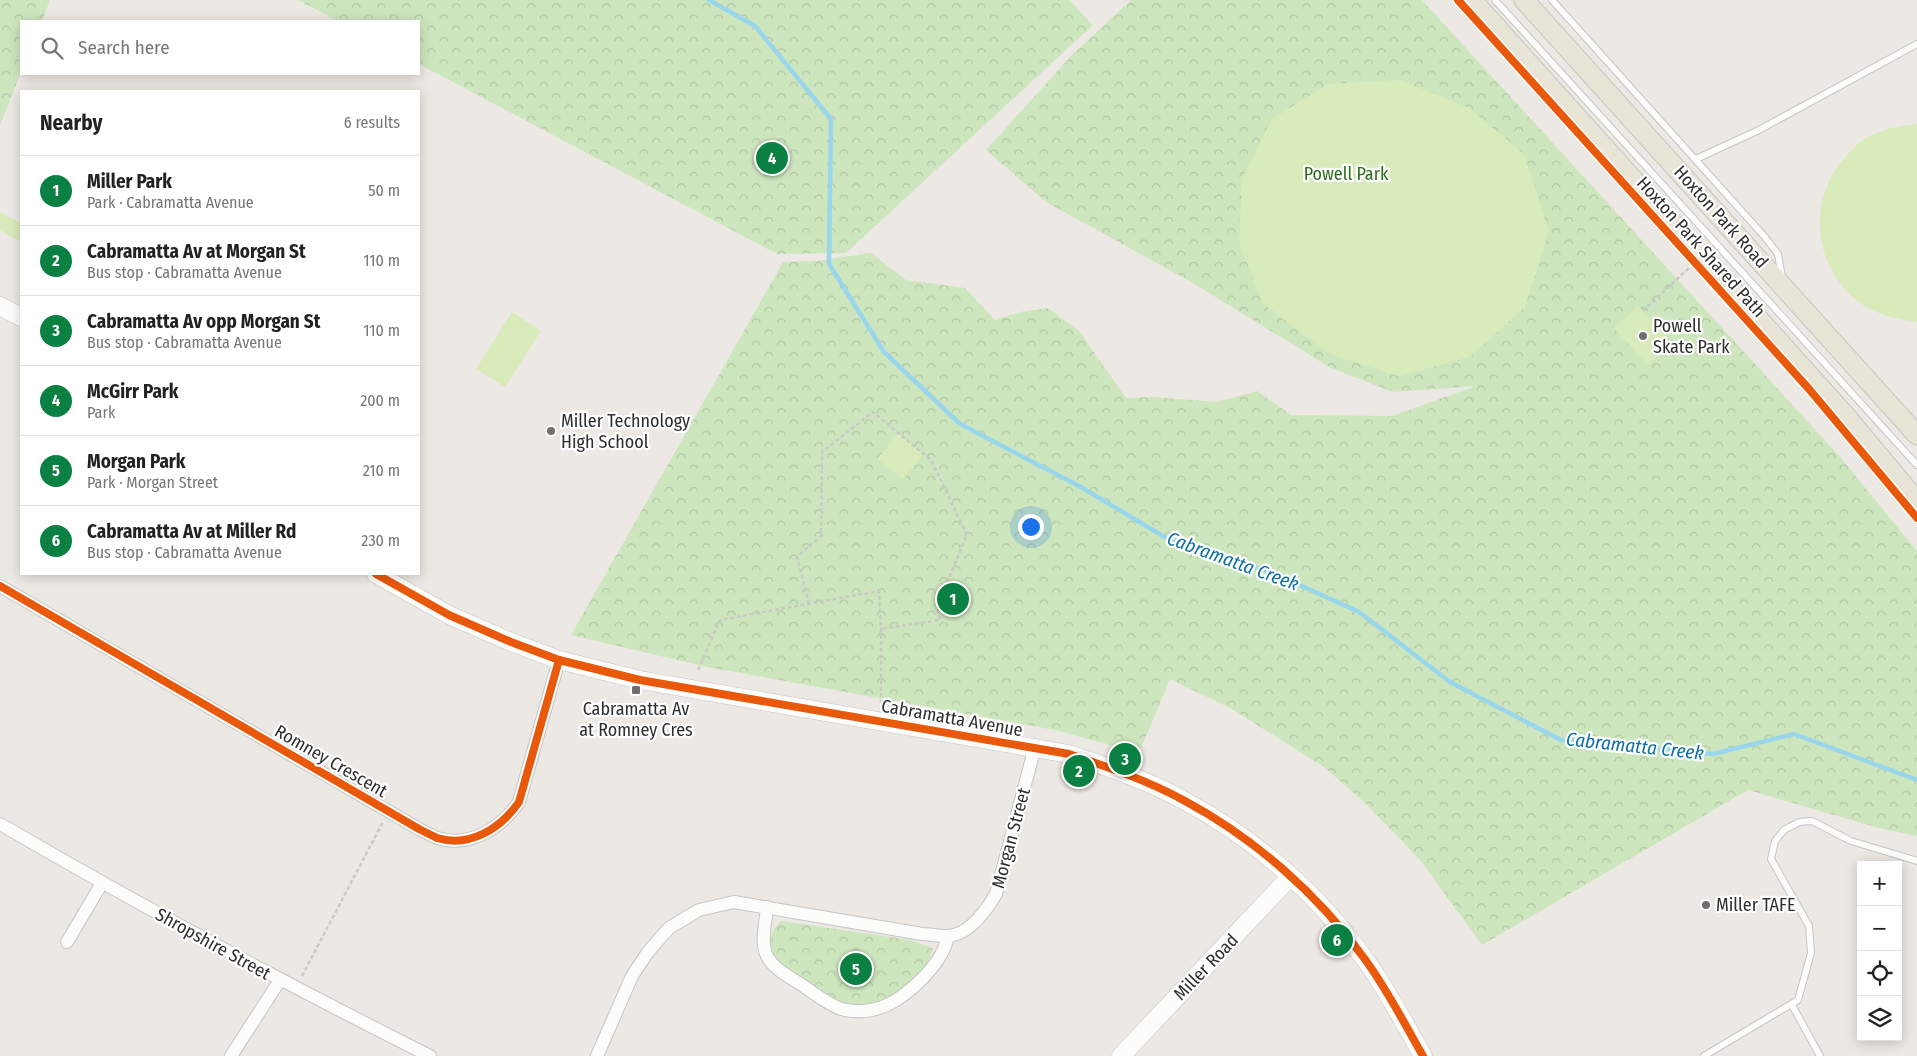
<!DOCTYPE html>
<meta charset="utf-8">
<style>
:root{--surface:#fff;--page:#f2f2f2;--text:#222;--muted:#767676;--line:#e0e0e0;--accent:#0b8043}
body{margin:0;font-family:"Fira Sans Condensed",sans-serif;background:var(--page);color:var(--text)}
.controls{position:absolute;right:15px;bottom:15px;display:grid;overflow:hidden;border-radius:0px;box-shadow:0 2px 12px #0003}
.controls button{width:45px;height:45px;display:grid;place-items:center;padding:0;border:0;border-bottom:1px solid var(--line);background:var(--surface);color:var(--text);font:25px sans-serif}
.you{position:absolute;left:1030px;top:526px;width:18px;height:18px;margin:-12px;border:4px solid #fff;border-radius:50%;background:#1a73e8;box-shadow:0 0 0 8px #1a73e833}
.badge{display:grid;place-items:center;width:32px;height:32px;border-radius:50%;background:var(--accent);color:#fff;font-size:16px;font-weight:700}
.pin{position:absolute;translate:-50% -50%;border:2px solid #fff;box-shadow:0 1px 5px #0006}
.list{margin:0;padding:0;list-style:none}
h2{display:flex;justify-content:space-between;align-items:center;height:65px;margin:0;padding:0 20px;font-size:21px}
h2 small{font-size:16px;font-weight:400;color:var(--muted)}
.list li{display:grid;grid-template-columns:32px 1fr auto;gap:15px;align-items:center;box-sizing:border-box;height:70px;padding:0 20px;border-top:1px solid var(--line)}
.list b{display:block;font-size:19px;white-space:nowrap}
.list p{margin:0;font-size:16px;white-space:nowrap;color:var(--muted)}
.list em{font-size:16px;font-style:normal;color:var(--muted)}
.icon{flex:none;width:28px;height:28px;fill:none;stroke:currentColor;stroke-width:2;stroke-linecap:round;stroke-linejoin:round}
.map{position:relative;flex:none;width:1917px;height:1056px;overflow:hidden}
.search{position:absolute;background:var(--surface);box-shadow:0 2px 12px #0003;left:20px;top:20px;width:400px;height:55px;display:flex;align-items:center;gap:12px;box-sizing:border-box;padding:0 18px;border-radius:0px;color:var(--muted);font-size:19px}
.panel{position:absolute;background:var(--surface);box-shadow:0 2px 12px #0003;left:20px;top:90px;width:400px;height:485px;border-radius:0px}
.map>svg:first-child{display:block}
</style>
<div class="map">
<svg width="1917" height="1056" viewBox="0 0 1917 1056">
<defs>
<pattern id="forest-crowns" width="20" height="18" patternUnits="userSpaceOnUse" patternTransform="scale(1.25)"><rect width="20" height="18" fill="#cee6be"/><path d="M2 6a3 3 0 1 1 6 0M12 15a3 3 0 1 1 6 0" fill="none" stroke="#b1c6a4"/></pattern>
</defs>
<rect width="100%" height="100%" fill="#ece8e4"/>
<g fill="url(#forest-crowns)">
<polygon points="0,0 50,0 42,21 21,21 21,72 0,125"/>
<polygon points="298,0 1069,0 1093,25 846,253 777,254 419,64 419,21 338,21"/>
<polygon points="1131,0 1422,0 1841,458 1917,551 1917,836 1882,829 1748,790 1482,945 1420,860 1366,804 1324,767 1232,709 1170,679 1139,753 1055,730 707,667 571,635 783,262 816,261 871,253 906,280 965,288 995,320 1020,312 1048,308 1079,331 1126,398 1152,397 1217,402 1257,391 1291,415 1392,416 1476,386 1393,392 1331,368 1193,283 1046,202 986,150 1071,56"/>
<path d="M781,921L910,940L933,948C930,962 919,975 908,984C891,998 876,1008 853,1005C848,1004 842,1002 838,1000C829,996 779,964 775,958C767,945 770,930 781,921Z"/>
</g>
<g fill="#d9eabb">
<polygon points="1399,80 1469,108 1524,154 1549,231 1525,307 1470,357 1398,376 1330,354 1263,304 1239,242 1242,179 1271,120 1328,84"/>
<path d="M1917,124V322C1897,319 1877,315 1860,303C1809,265 1807,192 1852,150C1855,147 1859,142 1863,140C1880,129 1898,126 1917,124Z"/>
<polygon points="0,212 21,223 21,242 0,230"/>
<polygon points="1638,306 1672,344 1648,366 1614,328"/>
<polygon points="512,312 541,331 505,387 476,369"/>
<polygon points="899,433 924,454 903,480 877,459"/>
</g>
<g fill="none" stroke-linecap="round" stroke-linejoin="round">
<polyline stroke="#99d6ec" stroke-width="4.5" points="709,0 755,26 831,119 829,264 884,352 960,424 1079,486 1168,539 1201,552 1271,572 1359,612 1450,682 1561,740 1713,754 1794,734 1917,780"/>
<defs>
<g id="lane">
<polyline points="1495,0 1917,465"/>
<polyline points="1552,0 1764,236 1778,254 1782,277"/>
<polyline points="1696,159 1759,130 1917,44"/>
<polyline points="1792,1005 1820,1056"/>
<polyline points="1704,1056 1798,1000 1811,953 1809,926 1771,859 1775,841 1784,830 1799,822 1812,821 1851,841 1917,861"/>
</g>
<g id="street">
<path d="M0,586L419,829C425,832 431,835 437,838C470,848 501,828 519,802L559,660"/>
<path d="M0,824C141,906 284,983 430,1056"/>
<path d="M767,907C766,921 760,943 767,956C773,969 791,978 802,985C813,993 833,1008 845,1010C878,1016 901,1000 923,978C935,965 944,954 948,936"/>
<polyline points="67,942 102,883"/>
<polyline points="231,1056 280,980"/>
<path d="M597,1056L632,976L648,952L669,928L699,910L734,902L922,934C929,934 938,936 946,936C968,936 986,911 996,894L1035,747"/>
</g>
<g id="secondary">
<polyline points="0,306 21,317"/>
<path d="M376,574L449,615L511,642L559,660L640,680L1069,754C1108,767 1149,781 1185,801C1254,838 1318,894 1364,958C1387,989 1404,1023 1423,1056"/>
<polyline points="1121,1056 1290,877"/>
</g>
<g id="primary">
<polyline points="1472,0 1845,415 1917,501"/>
<polyline points="1524,0 1917,435"/>
</g>
</defs>
<use href="#lane" stroke="#c5c4c5" stroke-width="8"/>
<use href="#street" stroke="#c5c4c5" stroke-width="14"/>
<use href="#secondary" stroke="#c5c4c5" stroke-width="19"/>
<use href="#primary" stroke="#c6c5c4" stroke-width="21"/>
<g stroke="#c9c9c8" stroke-width="2.5" stroke-dasharray="4 2.5" stroke-linecap="butt">
<polyline points="1643,311 1689,268"/>
<polyline points="809,604 797,557 821,536 822,452 873,412 931,460 967,535 937,606 940,620 881,629"/>
<polyline points="698,670 720,620 879,591 881,629 881,705"/>
<polyline points="302,976 383,822"/>
</g>
<use href="#lane" stroke="#fcfcfb" stroke-width="6"/>
<use href="#street" stroke="#fcfcfb" stroke-width="12"/>
<use href="#secondary" stroke="#fcfcfb" stroke-width="18"/>
<use href="#primary" stroke="#e8e4d6" stroke-width="19"/>
<defs>
<g id="cycleway">
<polyline points="1458,0 1809,389 1917,518"/>
<path d="M376,574L449,615L511,642L559,660L640,680L1069,754C1108,767 1149,781 1185,801C1254,838 1318,894 1364,958C1387,989 1404,1023 1423,1056"/>
<path d="M0,586L419,829C425,832 431,835 437,838C470,848 501,828 519,802L559,660"/>
</g>
</defs>
<use href="#cycleway" stroke="#fff" stroke-width="11"/>
<use href="#cycleway" stroke="#e8590c" stroke-width="8"/>
</g>
<g fill="#706f6e" stroke="#fff" stroke-width="2">
<circle cx="1643" cy="336" r="5"/>
<circle cx="551" cy="431" r="5"/>
<rect x="631" y="685" width="10" height="10" rx="2.5"/>
<circle cx="1706" cy="905" r="5"/>
</g>
<g text-anchor="middle" dominant-baseline="central" stroke-width="4.5" stroke-linejoin="round" paint-order="stroke">
<g font-size="18" fill="#2c6e1b" stroke="#fff">
<text x="1346" y="174">Powell Park</text>
</g>
<g font-size="18" fill="#2e2e2e" stroke="#fff">
<text transform="translate(1721 217) rotate(48)">Hoxton Park Road</text>
<text transform="translate(1701 247) rotate(48)">Hoxton Park Shared Path</text>
<text transform="translate(952 718) rotate(10)">Cabramatta Avenue</text>
<text transform="translate(331 761) rotate(30)">Romney Crescent</text>
<text transform="translate(1011 838) rotate(-75)">Morgan Street</text>
<text transform="translate(213 944) rotate(29)">Shropshire Street</text>
<text transform="translate(1206 967) rotate(-46)">Miller Road</text>
</g>
<g font-size="18" fill="#2e2e2e" stroke="#fff" text-anchor="start">
<text x="1653" y="326">Powell<tspan x="1653" dy="21">Skate Park</tspan></text>
<text x="561" y="421">Miller Technology<tspan x="561" dy="21">High School</tspan></text>
<text x="636" y="709" text-anchor="middle">Cabramatta Av<tspan x="636" dy="21">at Romney Cres</tspan></text>
<text x="1716" y="905">Miller TAFE</text>
</g>
<g font-size="19" font-style="italic" fill="#0d6fa3" stroke="#fff">
<text transform="translate(1233 561) rotate(20)">Cabramatta Creek</text>
<text transform="translate(1635 746) rotate(6)">Cabramatta Creek</text>
</g>
</g>
</svg>
<div class="controls">
<button>+</button>
<button>−</button>
<button><svg class="icon" aria-label="locate" viewBox="0 0 24 24"><circle cx="12" cy="12" r="6"/><path d="M12 2v4M12 18v4M2 12h4M18 12h4"/></svg></button>
<button><svg class="icon" aria-label="layers" viewBox="0 0 24 24"><path d="M12 4l9 5-9 5-9-5zM3 14l9 5 9-5"/></svg></button>
</div>
<div class="you"></div>
<div class="pin badge" style="left:953px;top:599px">1</div>
<div class="pin badge" style="left:1079px;top:771px">2</div>
<div class="pin badge" style="left:1125px;top:759px">3</div>
<div class="pin badge" style="left:772px;top:158px">4</div>
<div class="pin badge" style="left:856px;top:969px">5</div>
<div class="pin badge" style="left:1337px;top:940px">6</div>
<div class="search"><svg class="icon" aria-label="search" viewBox="0 0 24 24"><circle cx="10" cy="10" r="6"/><path d="M15 15l6 6"/></svg>Search here</div>
<section class="panel">
<h2>Nearby<small>6 results</small></h2>
<ul class="list">
<li><span class="badge">1</span><div><b>Miller Park</b><p>Park · Cabramatta Avenue</p></div><em>50 m</em></li>
<li><span class="badge">2</span><div><b>Cabramatta Av at Morgan St</b><p>Bus stop · Cabramatta Avenue</p></div><em>110 m</em></li>
<li><span class="badge">3</span><div><b>Cabramatta Av opp Morgan St</b><p>Bus stop · Cabramatta Avenue</p></div><em>110 m</em></li>
<li><span class="badge">4</span><div><b>McGirr Park</b><p>Park</p></div><em>200 m</em></li>
<li><span class="badge">5</span><div><b>Morgan Park</b><p>Park · Morgan Street</p></div><em>210 m</em></li>
<li><span class="badge">6</span><div><b>Cabramatta Av at Miller Rd</b><p>Bus stop · Cabramatta Avenue</p></div><em>230 m</em></li>
</ul>
</section>
</div>
